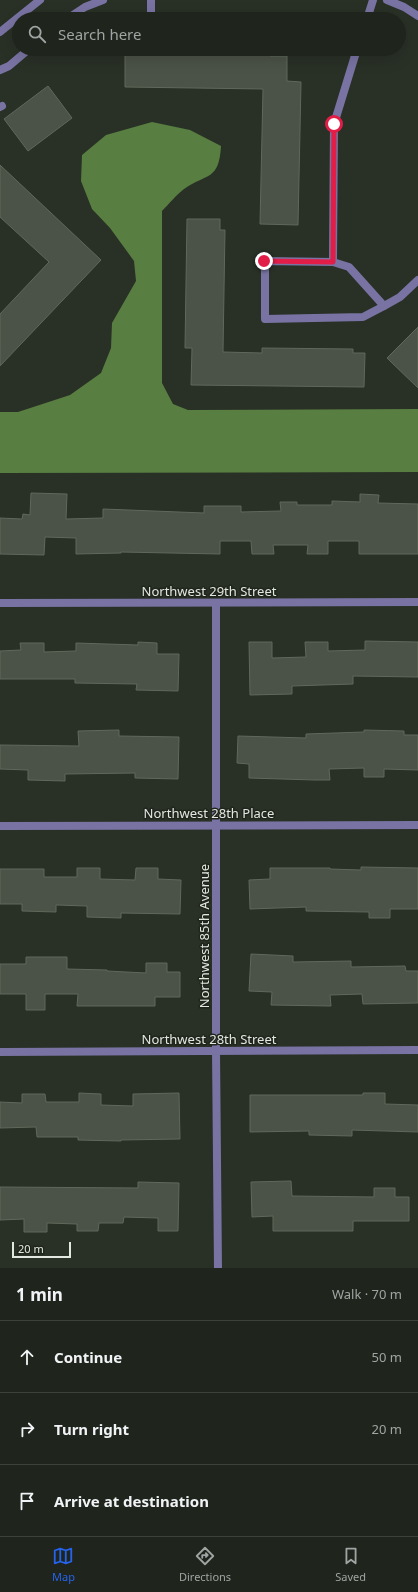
<!DOCTYPE html>
<meta charset="utf-8">
<style>
:root{--surface:#1f241c;--page:#2c3029;--text:#f1f3f6;--muted:#a1a4a3;--line:#3c413b;--accent:#2563eb}
body{margin:0;font-family:"Noto Sans",sans-serif;background:var(--page);color:var(--text)}
.scale{position:absolute;left:12px;bottom:10px;width:59px;box-sizing:border-box;padding-left:4px;border:2px solid #e2e7e0;border-top:0;font-size:11px;line-height:14px;white-space:nowrap;color:#e2e7e0;-webkit-text-stroke:3px #20261c;paint-order:stroke}
.stop{position:absolute;width:12px;height:12px;margin:-9px;border:3px solid #e11d48;border-radius:50%;background:#fff}
.stop.end{background:#e11d48;border-color:#fff;box-shadow:0 1px 4px #0008}
.list{margin:0;padding:0;list-style:none}
h2{display:flex;justify-content:space-between;align-items:center;height:52px;margin:0;padding:0 16px;font-size:17px}
h2 small{font-size:13px;font-weight:400;color:var(--muted)}
.list li{display:grid;grid-template-columns:26px 1fr auto;gap:12px;align-items:center;box-sizing:border-box;height:72px;padding:0 16px;border-top:1px solid var(--line)}
.list b{display:block;font-size:15px;white-space:nowrap}
.list em{font-size:13px;font-style:normal;color:var(--muted)}
.icon{flex:none;width:22px;height:22px;fill:none;stroke:currentColor;stroke-width:2;stroke-linecap:round;stroke-linejoin:round}
.map{position:relative;flex:none;width:418px;height:1268px;overflow:hidden}
.search{position:absolute;background:var(--surface);box-shadow:0 4px 16px #0002;left:12px;right:12px;top:12px;height:44px;display:flex;align-items:center;gap:10px;box-sizing:border-box;padding:0 14px;border-radius:22px;color:var(--muted);font-size:15px}
.sheet{height:268px;background:var(--surface)}
nav{display:flex;justify-content:space-around;align-items:center;box-sizing:border-box;height:56px;border-top:1px solid var(--line);background:var(--surface);font-size:11px;color:var(--muted)}
nav a{display:grid;justify-items:center;gap:2px}
nav .on{color:var(--accent)}
.map>svg:first-child{display:block}
</style>
<div class="map">
<svg width="418" height="1268" viewBox="0 0 418 1268">
<rect width="100%" height="100%" fill="#293026"/>
<path fill="#587e41" d="M152,122L190,130L221,146C219,181 207,173 184,189C176,195 169,204 162,211V383L173,404L188,410L418,409V472L0,473V412H18L70,395L101,373L111,348L112,323L136,281L134,261L110,228L92,209L81,181L82,155L106,135Z"/>
<g fill="#4b5247" stroke="#60685c">
<polygon points="135,49 270,50 270,56 287,56 287,81 301,82 298,225 260,224 263,89 125,87 125,54 135,54"/>
<polygon points="48,86 72,118 28,151 4,119"/>
<polygon points="0,165 101,260 0,366 0,314 49,262 0,217"/>
<polygon points="187,219 220,219 220,230 225,230 223,352 262,353 262,348 353,349 353,353 365,353 364,387 191,385 192,348 185,348"/>
<polygon points="418,327 418,388 387,358"/>
<polygon points="31,493 67,494 66,519 103,518 103,509 204,513 204,506 241,506 241,512 281,511 280,502 297,502 297,505 332,505 332,501 360,502 360,494 379,495 378,503 418,504 418,554 359,554 359,541 328,541 328,554 307,554 308,545 273,545 274,554 252,554 251,541 220,541 220,554 121,552 121,553 76,554 76,538 45,537 44,555 0,554 0,518 22,519 23,514 30,515"/>
<polygon points="365,641 418,642 418,677 353,676 353,684 292,686 292,694 250,695 249,642 272,642 272,658 306,657 305,642 328,642 328,651 365,650"/>
<polygon points="138,642 157,643 157,654 179,654 178,691 136,690 137,684 75,683 75,679 0,679 0,651 21,650 20,643 44,643 44,652 76,651 76,643 138,645"/>
<polygon points="119,730 119,736 179,737 178,779 135,778 135,773 65,774 65,781 28,780 28,770 0,769 0,745 79,746 78,731"/>
<polygon points="364,730 404,731 404,735 418,735 418,770 384,769 384,777 364,777 364,768 329,769 330,780 314,780 249,778 249,764 237,763 238,736 306,738 306,734 364,732"/>
<polygon points="361,867 418,868 418,909 390,909 390,918 369,918 369,912 306,911 306,907 250,909 249,880 270,879 270,868 330,868 330,869 361,870"/>
<polygon points="77,868 100,868 100,879 135,880 136,868 158,868 158,879 181,880 180,914 121,913 121,918 87,917 87,906 56,905 56,912 22,911 22,904 0,904 0,869 44,869 44,877 77,877"/>
<polygon points="251,954 293,956 293,962 351,961 351,967 405,966 406,971 418,971 418,1003 363,1004 362,994 330,995 331,1006 271,1005 272,992 249,991"/>
<polygon points="26,957 67,957 67,969 107,970 107,971 146,973 146,963 167,963 167,972 180,972 180,997 155,997 155,1006 77,1006 78,994 45,994 45,1010 26,1010 26,994 0,994 0,964 26,964"/>
<polygon points="79,1093 101,1094 101,1105 133,1106 133,1094 179,1093 180,1139 121,1140 121,1141 78,1140 78,1137 37,1137 36,1127 0,1128 0,1102 22,1103 22,1094 45,1094 46,1102 79,1102"/>
<polygon points="363,1093 385,1093 385,1104 418,1105 418,1132 352,1130 352,1136 309,1135 309,1131 250,1132 250,1095 363,1095"/>
<polygon points="291,1181 292,1196 374,1197 374,1188 395,1188 395,1197 409,1197 409,1221 353,1221 353,1231 273,1231 273,1216 252,1217 251,1182"/>
<polygon points="138,1182 179,1183 178,1231 158,1231 158,1218 124,1217 123,1223 99,1223 98,1231 77,1231 77,1224 47,1223 47,1232 24,1232 24,1219 0,1220 0,1187 138,1188"/>
</g>
<g fill="none" stroke-linecap="round" stroke-linejoin="round">
<g stroke="#7873a2" stroke-width="8">
<polyline points="151,0 151,17 350,19"/>
<polyline points="367,19 373,0"/>
<polyline points="0,107 2,106"/>
<polygon points="265,261 333,262 349,267 384,306 363,317 265,319"/>
<polyline points="333,262 334,124 357,49"/>
<polyline points="384,306 400,297 418,280"/>
</g>
<g stroke="#7873a2" stroke-width="8">
<polyline points="0,603 418,602"/>
<polyline points="216,603 216,1051 218,1268"/>
<polyline points="0,826 418,825"/>
<polyline points="0,1052 418,1050"/>
</g>
<g stroke="#7873a2" stroke-width="8">
<polyline points="387,0 404,7 418,16"/>
<polyline points="67,19 85,7 103,0"/>
<polyline points="0,32 40,0"/>
<polyline points="0,70 9,66 29,49"/>
</g>
</g>
<g fill="none" stroke-linecap="round" stroke-linejoin="round">
<polyline stroke="#e11d48" stroke-width="5" points="264,261 333,262 334,124"/>
</g>
<g text-anchor="middle" dominant-baseline="central" stroke-width="3" stroke-linejoin="round" paint-order="stroke">
<g font-size="13" fill="#e2e7e0" stroke="#20261c">
<text x="209" y="591">Northwest 29th Street</text>
<text x="209" y="813">Northwest 28th Place</text>
<text transform="translate(204 936) rotate(-90)">Northwest 85th Avenue</text>
<text x="209" y="1039">Northwest 28th Street</text>
</g>
</g>
</svg>
<div class="scale">20 m</div>
<div class="stop" style="left:334px;top:124px"></div>
<div class="stop end" style="left:264px;top:261px"></div>
<div class="search"><svg class="icon" aria-label="search" viewBox="0 0 24 24"><circle cx="10" cy="10" r="6"/><path d="M15 15l6 6"/></svg>Search here</div>
</div>
<section class="sheet">
<h2>1 min<small>Walk · 70 m</small></h2>
<ul class="list">
<li><svg class="icon" aria-label="ahead" viewBox="0 0 24 24"><path d="M12 20V5M6 11l6-6 6 6"/></svg><div><b>Continue</b></div><em>50 m</em></li>
<li><svg class="icon" aria-label="right" viewBox="0 0 24 24"><path d="M7 20v-9h11M14 6l5 5-5 5"/></svg><div><b>Turn right</b></div><em>20 m</em></li>
<li><svg class="icon" aria-label="arrive" viewBox="0 0 24 24"><path d="M6 21V4h12l-3 4 3 4H6"/></svg><div><b>Arrive at destination</b></div></li>
</ul>
</section>
<nav>
<a class="on"><svg class="icon" aria-label="map" viewBox="0 0 24 24"><path d="M3 6l6-2 6 2 6-2v14l-6 2-6-2-6 2zM9 4v14M15 6v14"/></svg>Map</a>
<a><svg class="icon" aria-label="directions" viewBox="0 0 24 24"><path d="M12 3l9 9-9 9-9-9zM9 14v-3h6M13 9l2 2-2 2"/></svg>Directions</a>
<a><svg class="icon" aria-label="saved" viewBox="0 0 24 24"><path d="M7 4h10v16l-5-4-5 4z"/></svg>Saved</a>
</nav>
